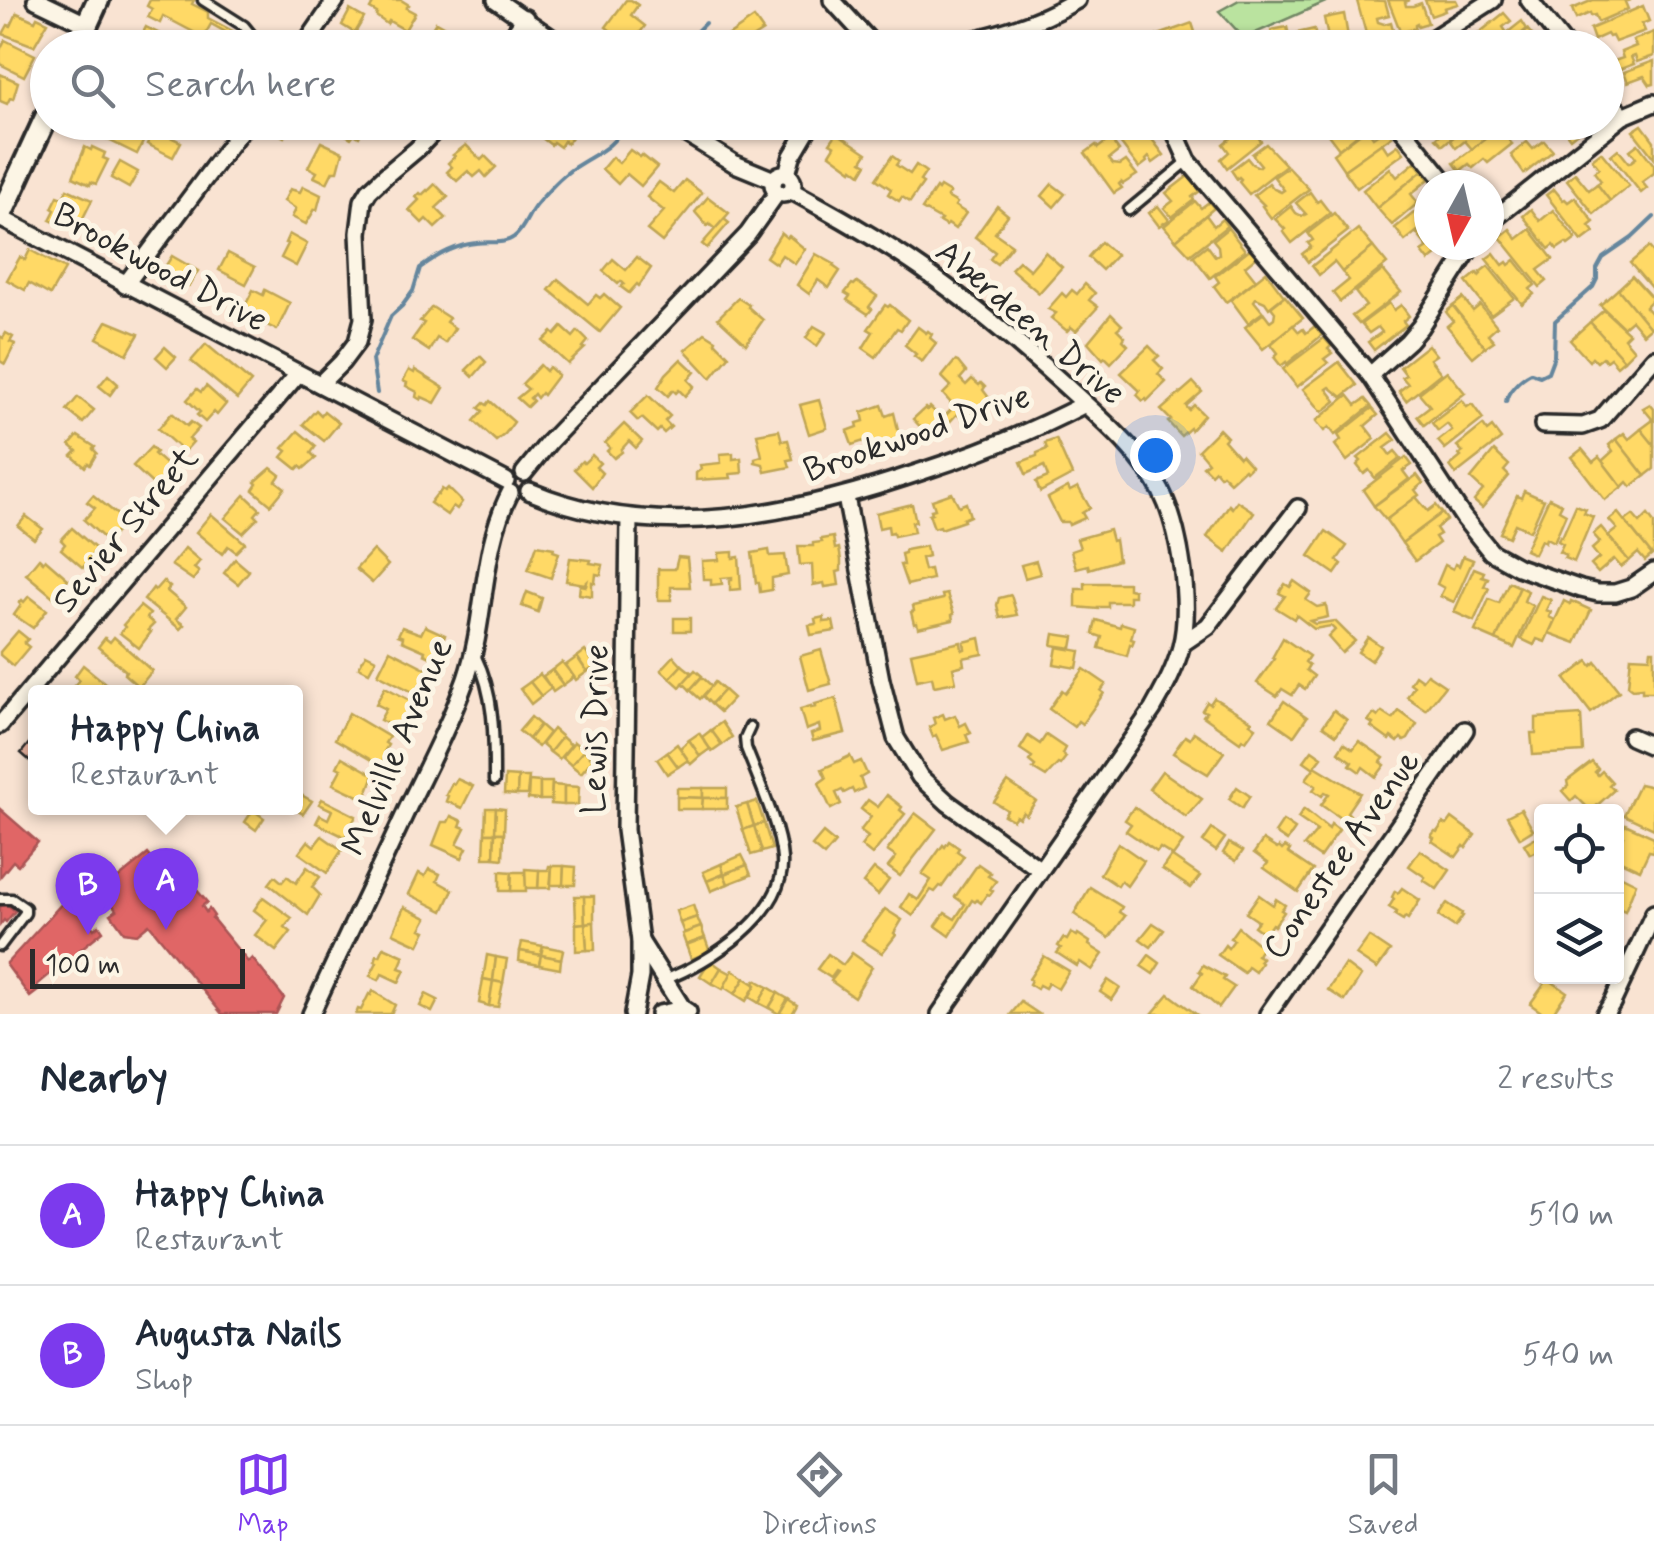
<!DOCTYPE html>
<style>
:root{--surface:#fff;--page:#f6f6f7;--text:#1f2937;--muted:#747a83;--line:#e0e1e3;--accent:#7c3aed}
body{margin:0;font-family:Mynerve,sans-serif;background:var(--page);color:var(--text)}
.controls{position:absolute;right:30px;bottom:30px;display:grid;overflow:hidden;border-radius:10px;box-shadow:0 2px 8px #0004}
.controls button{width:90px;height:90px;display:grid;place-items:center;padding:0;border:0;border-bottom:2px solid var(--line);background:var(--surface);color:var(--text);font:50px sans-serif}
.compass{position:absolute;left:1414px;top:170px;width:90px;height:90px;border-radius:50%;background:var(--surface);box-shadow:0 2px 8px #0004;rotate:188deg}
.scale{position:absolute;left:30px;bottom:25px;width:215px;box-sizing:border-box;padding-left:10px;border:5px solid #2b2b2b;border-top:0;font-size:28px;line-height:35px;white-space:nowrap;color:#2b2b2b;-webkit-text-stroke:8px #fcf5e5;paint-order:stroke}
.you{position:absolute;left:1155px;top:455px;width:35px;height:35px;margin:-25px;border:8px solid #fff;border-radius:50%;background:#1a73e8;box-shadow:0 0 0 15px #1a73e833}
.badge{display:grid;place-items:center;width:65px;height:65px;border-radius:50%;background:var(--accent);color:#fff;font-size:32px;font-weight:700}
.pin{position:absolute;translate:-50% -82px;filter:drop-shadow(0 2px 5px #0008)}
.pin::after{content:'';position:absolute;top:52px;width:35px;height:30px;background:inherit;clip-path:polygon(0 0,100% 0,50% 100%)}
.popup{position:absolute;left:28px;top:685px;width:275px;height:130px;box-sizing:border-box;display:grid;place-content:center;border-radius:10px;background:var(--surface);filter:drop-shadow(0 2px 8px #0005);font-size:32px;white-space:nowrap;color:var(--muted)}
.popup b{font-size:38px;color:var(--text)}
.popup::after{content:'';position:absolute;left:50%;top:100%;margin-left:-20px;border:20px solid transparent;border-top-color:var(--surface)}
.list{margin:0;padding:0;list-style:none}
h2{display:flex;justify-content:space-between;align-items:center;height:130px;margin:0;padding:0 40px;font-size:42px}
h2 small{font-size:32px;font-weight:400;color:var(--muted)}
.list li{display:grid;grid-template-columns:65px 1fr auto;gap:30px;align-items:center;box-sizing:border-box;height:140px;padding:0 40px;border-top:2px solid var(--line)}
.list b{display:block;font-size:38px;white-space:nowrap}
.list p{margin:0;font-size:32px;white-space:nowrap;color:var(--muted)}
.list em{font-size:32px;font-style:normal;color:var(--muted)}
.icon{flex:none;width:55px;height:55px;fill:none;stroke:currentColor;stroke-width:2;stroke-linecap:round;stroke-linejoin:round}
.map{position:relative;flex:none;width:1654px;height:1014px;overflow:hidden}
.search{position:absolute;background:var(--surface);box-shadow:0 2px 8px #0004;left:30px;right:30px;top:30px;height:110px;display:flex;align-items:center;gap:25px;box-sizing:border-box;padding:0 35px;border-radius:55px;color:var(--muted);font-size:38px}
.sheet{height:410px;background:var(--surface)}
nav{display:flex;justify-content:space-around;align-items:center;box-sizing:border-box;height:140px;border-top:2px solid var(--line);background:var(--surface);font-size:28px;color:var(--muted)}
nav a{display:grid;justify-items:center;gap:5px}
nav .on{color:var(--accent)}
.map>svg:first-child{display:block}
</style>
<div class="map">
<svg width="1654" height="1014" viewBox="0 0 1654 1014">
<rect width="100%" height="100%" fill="#f9e3d2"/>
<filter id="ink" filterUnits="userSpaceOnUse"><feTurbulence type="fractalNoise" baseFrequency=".01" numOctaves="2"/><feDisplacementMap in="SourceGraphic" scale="20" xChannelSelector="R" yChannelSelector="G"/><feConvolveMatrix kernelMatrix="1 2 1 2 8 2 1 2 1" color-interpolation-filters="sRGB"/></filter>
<g filter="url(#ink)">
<polygon fill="#bae39f" stroke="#728765" stroke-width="2.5" points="1239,0 1330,0 1244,38 1219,11"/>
<g fill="#ffd966" stroke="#bfa554" stroke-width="2.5">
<polygon points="150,0 194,0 192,4 208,12 208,18 246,38 241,48 221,48 229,34 211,24 201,42 197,40 199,35 163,16 160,23 148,17 152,9 147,6"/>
<polygon points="375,0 401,0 409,5 406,8 415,13 405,30 389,21 387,24 376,16 377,13 370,9"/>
<polygon points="626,0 631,0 638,5 631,15 645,26 630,46 606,27"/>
<polygon points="1362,0 1385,1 1389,15 1377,18 1378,22 1384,24 1391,22 1396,41 1383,43 1384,46 1377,48 1370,48 1357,1"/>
<polygon points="1388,0 1410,0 1405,2 1406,6 1413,6 1421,3 1428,23 1418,26 1417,23 1415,24 1415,28 1401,33"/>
<polygon points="1425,0 1456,0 1458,4 1444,8 1445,11 1431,16"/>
<polygon points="1593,0 1631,0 1625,2 1628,9 1598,22 1595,15 1591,16 1590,13 1576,19 1572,9"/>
<polygon points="1643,6 1649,21 1642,24 1645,31 1615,42 1612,36 1609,37 1607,34 1594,40 1590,29"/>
<polygon points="350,10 364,18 355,33 342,25"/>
<polygon points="17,13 35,21 37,17 48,22 34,46 3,34 8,25 11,26"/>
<polygon points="1504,13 1511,21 1503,27 1507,33 1522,21 1527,29 1504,48 1482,48 1479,44 1485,40 1479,33"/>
<polygon points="1344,14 1350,48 1330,48 1324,18"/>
<polygon points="754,18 763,31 752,38 756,43 749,48 726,48 722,42 725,38"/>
<polygon points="436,22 459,35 463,28 473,34 468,48 438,48 439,46 434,43 432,48 422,48 417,45 424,33 428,35"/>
<polygon points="1192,23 1200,47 1122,48"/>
<polygon points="146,27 168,38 167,41 175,45 174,48 135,48"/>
<polygon points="1287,27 1292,48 1262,48 1262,45 1274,42 1271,30"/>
<polygon points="1314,29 1316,37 1321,35 1324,48 1296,48 1293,34"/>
<polygon points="1528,30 1537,41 1531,46 1532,48 1506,48"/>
<polygon points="1654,32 1654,56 1637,62 1635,56 1631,57 1634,64 1618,70 1614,61 1623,58 1621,52 1636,46 1633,40"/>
<polygon points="5,40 35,55 24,76 0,64 0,50"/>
<polygon points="1654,61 1654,84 1650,85 1644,76 1628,82 1624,72"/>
<polygon points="0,74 18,82 13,99 10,98 7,104 0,101"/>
<polygon points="97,122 123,122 147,134 137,154 92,132"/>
<polygon points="271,122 292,122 284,137 268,128"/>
<polygon points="332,122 366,122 359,137 354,134 351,138 342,133 344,129"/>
<polygon points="542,122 575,122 578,125 573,131 575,133 567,144 564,141 560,147 553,142 551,145 542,138 549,129"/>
<polygon points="1130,122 1139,122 1164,155 1153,163 1149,157 1146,160 1147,162 1139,168 1114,135"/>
<polygon points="1250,122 1253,122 1259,130 1255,133 1261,141 1227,168 1221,159 1229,152 1223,144"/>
<polygon points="1338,122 1373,122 1339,149 1326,132"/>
<polygon points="1447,122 1471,122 1443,145 1436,138 1443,132 1440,128"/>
<polygon points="1471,122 1505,122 1472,149 1465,141 1456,148 1450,140"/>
<polygon points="1558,122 1590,122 1570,138"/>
<polygon points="1642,125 1654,141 1654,158 1633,131"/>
<polygon points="1367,128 1373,137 1386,128 1392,136 1344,170 1333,154"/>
<polygon points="1499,128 1512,144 1488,163 1484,159 1473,168 1469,164 1460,171 1454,163"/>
<polygon points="154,129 181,142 173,157 147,144"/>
<polygon points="837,133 867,153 862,161 867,164 861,174 853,168 852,170 830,154 835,146 830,143"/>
<polygon points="1110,139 1119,151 1109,159 1113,164 1120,165 1126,161 1137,175 1123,184 1121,182 1119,184 1122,188 1114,193 1085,153 1096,145 1098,148"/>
<polygon points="1544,141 1553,151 1524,174 1511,155 1527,142 1533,149"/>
<polygon points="321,142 343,152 338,171 333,171 327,183 314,177 317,172 308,167"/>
<polygon points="1382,143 1388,152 1398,145 1404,153 1357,188 1344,170"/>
<polygon points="1266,144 1286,165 1249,194 1239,182 1241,179 1239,177 1237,179 1231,170 1247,158 1252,164 1259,167 1261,165 1252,154"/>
<polygon points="1638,144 1654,165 1654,173 1642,182 1647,188 1641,193 1611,155 1618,149 1629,163 1636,158 1630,150"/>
<polygon points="466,145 481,160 485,156 496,167 486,177 481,171 474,177 468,171 457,181 447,172 452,167 448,163 455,156 453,155"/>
<polygon points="85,147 91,150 92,147 105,153 103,158 108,160 96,184 91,182 90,185 73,177"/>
<polygon points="630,150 640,157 642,155 657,167 641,186 627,174 618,184 602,169 612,157 619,163"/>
<polygon points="1601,152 1629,186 1610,201 1597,184 1601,181 1594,172 1599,168 1592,159"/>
<polygon points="892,156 899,161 896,165 910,174 916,165 926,172 920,181 923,183 910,202 902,197 899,201 888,194 891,189 876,179"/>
<polygon points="120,162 138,172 129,188 111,178"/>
<polygon points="1415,162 1422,171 1377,208 1363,190 1390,168 1397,177"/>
<polygon points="1288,167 1309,189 1271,218 1262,206 1264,205 1254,195 1269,183 1274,189 1281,192 1284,190 1274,177"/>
<polygon points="1422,171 1429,179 1411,194 1418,203 1392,225 1377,208"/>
<polygon points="1575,173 1589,190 1597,184 1610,201 1594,214 1567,180"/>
<polygon points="1188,176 1200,191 1192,197 1194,200 1172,217 1164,208 1173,201 1166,193"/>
<polygon points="685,180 702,193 662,242 647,230 664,211 647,197 659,182 674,193"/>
<polygon points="435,184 448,197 436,208 446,218 435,228 426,219 422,223 409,210 419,200 416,197 420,193 422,195 427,190 428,191"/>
<polygon points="1052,184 1065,194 1054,207 1042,196"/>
<polygon points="303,186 321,195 317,210 315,209 306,224 292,217 296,209 284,201 290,189 300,192"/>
<polygon points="940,187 950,193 947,197 957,203 955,206 966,213 955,229 948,224 946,226 939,222 941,220 922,209 936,188 938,190"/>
<polygon points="67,189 92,200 76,232 50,220 55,210 52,208 58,196 63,198"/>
<polygon points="1554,189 1563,200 1565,199 1568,202 1575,197 1594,222 1589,226 1594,232 1582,241 1546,195"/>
<polygon points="1310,192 1317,202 1320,200 1330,213 1292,243 1283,231 1285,229 1275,219 1291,206 1296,213 1302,216 1306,214 1296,203"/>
<polygon points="708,197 729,213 715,229 709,224 707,226 695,212"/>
<polygon points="1195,201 1201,208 1209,202 1214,208 1176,240 1164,226"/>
<polygon points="1429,203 1429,222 1405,241 1395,228 1425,204 1426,206"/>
<polygon points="997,206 1008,215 995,233 1012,245 997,264 990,259 995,252 975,237"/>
<polygon points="1158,206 1169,220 1159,226 1149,213"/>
<polygon points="1531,209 1540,221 1553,210 1576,239 1568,245 1566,243 1557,249 1554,245 1549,249 1523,216"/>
<polygon points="1334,213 1348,231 1308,262 1302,254 1311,247 1308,243 1313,240 1308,233"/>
<polygon points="1206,215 1214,226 1222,219 1227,226 1190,255 1176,240"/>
<polygon points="724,219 729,223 707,248 702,244"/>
<polygon points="1429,225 1429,245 1450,245 1429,261 1422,252 1428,248 1417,234"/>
<polygon points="1228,228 1245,250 1210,278 1193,256 1207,245 1215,256 1219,254 1218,246 1213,240"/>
<polygon points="1358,229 1373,247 1342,272 1334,262 1319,275 1312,266"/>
<polygon points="1510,229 1517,239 1530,229 1553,259 1538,270 1547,281 1540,287 1500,237"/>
<polygon points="781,233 787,238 789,236 805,249 795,264 782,255 776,264 766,257"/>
<polygon points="289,234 307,244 296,266 281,258 288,244 285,243"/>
<polygon points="1101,242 1116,255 1102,270 1088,257"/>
<polygon points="1373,247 1387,264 1340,302 1333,293 1349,280 1342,272"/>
<polygon points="1649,247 1654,253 1654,291 1630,263"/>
<polygon points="1251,248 1257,256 1245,266 1256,280 1226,302 1214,286 1219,282 1215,276"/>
<polygon points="30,250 65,269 50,295 29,283 25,290 7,280 20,257 25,260"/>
<polygon points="1045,252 1062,267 1039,293 1011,269 1019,261 1030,270"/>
<polygon points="228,253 255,267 246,284 219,270"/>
<polygon points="1494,253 1503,265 1507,262 1509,265 1515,260 1535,285 1530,289 1534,294 1522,304 1486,259"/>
<polygon points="816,254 834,264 833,266 840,271 829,288 818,280 809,294 797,285"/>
<polygon points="172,256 198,271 189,286 185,283 182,285 163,270"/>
<polygon points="637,257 651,268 639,286 637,284 629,293 621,287 624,284 621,281 618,284 603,271 613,259 626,270"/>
<polygon points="1488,266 1514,298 1491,315 1466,282 1477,273 1479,276 1481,274 1480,272"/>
<polygon points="1383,270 1401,292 1359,324 1352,316 1366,306 1355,292"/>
<polygon points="1266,272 1284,296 1269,308 1265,302 1256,298 1254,301 1263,312 1248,323 1231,300"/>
<polygon points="1632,276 1653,299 1645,307 1654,317 1654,324 1650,328 1618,289"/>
<polygon points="558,279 588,304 596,295 600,298 604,294 620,308 600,332 549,290"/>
<polygon points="857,282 877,296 869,307 872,309 868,314 847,300 850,296 845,293 852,284 854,285"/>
<polygon points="1085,284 1095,293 1089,300 1098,307 1076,331 1071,327 1067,331 1051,318 1056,313 1048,309 1062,293 1066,297 1072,290 1077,294"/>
<polygon points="1618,289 1650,328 1643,334 1631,320 1623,327 1600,305"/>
<polygon points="253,290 263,295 265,290 290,303 277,330 251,317 254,311 245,306"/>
<polygon points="1285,296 1303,318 1263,349 1245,327 1264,313 1270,321 1274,318 1275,312 1271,307"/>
<polygon points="738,298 749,305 748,307 763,320 746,344 718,318"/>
<polygon points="1463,298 1473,311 1480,305 1497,326 1488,334 1494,341 1485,347 1453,306"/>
<polygon points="1389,303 1394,310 1401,305 1409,316 1403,321 1406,325 1374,350 1368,342 1382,332 1378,327 1369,333 1361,324"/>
<polygon points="885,305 888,307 890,305 908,320 901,330 897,328 876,357 863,348 873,332 868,329"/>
<polygon points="1453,306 1485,347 1473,357 1447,326 1453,321 1446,312"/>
<polygon points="432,307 449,318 446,322 455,328 445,343 437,338 429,351 412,340 424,323 420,321"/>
<polygon points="1604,310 1629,333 1624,338 1634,350 1624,360 1590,322"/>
<polygon points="1111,314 1122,325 1117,329 1125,337 1123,340 1128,345 1111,363 1105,357 1103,359 1088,342"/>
<polygon points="107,321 139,334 127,354 97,338"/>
<polygon points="1590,322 1624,360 1617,366 1610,358 1606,361 1603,357 1597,362 1592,357 1589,361 1570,340"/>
<polygon points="1293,325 1299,332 1303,329 1306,333 1315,326 1322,335 1287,364 1286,362 1281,366 1274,357 1278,353 1271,344"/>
<polygon points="814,326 826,333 817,346 806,338"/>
<polygon points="562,327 573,337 578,331 588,341 583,347 585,348 568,364 543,341 552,332 555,335"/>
<polygon points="918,327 926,333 928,331 932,334 930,338 936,343 922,362 914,356 916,354 905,345"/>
<polygon points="6,333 13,337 10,342 15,344 5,364 0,361 0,336 3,338"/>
<polygon points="705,333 716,340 715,342 729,356 711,378 685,350"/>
<polygon points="1324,338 1331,346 1328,349 1332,353 1324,359 1328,363 1297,387 1283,369"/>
<polygon points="206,344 251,382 237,399 191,361"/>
<polygon points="1428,345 1436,355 1430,359 1441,373 1406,401 1399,391 1408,384 1402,377 1406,375 1400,367"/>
<polygon points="1149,346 1159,356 1154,360 1163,369 1158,374 1166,382 1147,401 1146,399 1143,401 1137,395 1140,391 1121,373"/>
<polygon points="165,347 176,357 167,367 156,357"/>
<polygon points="480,356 486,362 473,377 466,370"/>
<polygon points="681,359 695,372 688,380 694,386 685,396 679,390 676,393 673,390 668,396 658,387 666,374"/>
<polygon points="955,361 958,362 966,372 960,379 966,385 972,379 979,385 981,383 985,387 983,390 993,403 985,411 975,410 964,421 957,414 944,428 940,425 929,436 913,419 925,408 927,410 930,407 942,419 952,409 950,402 943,394 951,386 942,377"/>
<polygon points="1339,362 1357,385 1342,397 1330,387 1327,389 1336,401 1322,412 1303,389"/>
<polygon points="540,365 546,371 549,367 558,375 543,395 541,393 537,398 534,394 530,398 533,401 527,407 517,398 528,389 522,384"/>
<polygon points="409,370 414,373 415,370 444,388 435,403 422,397 421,400 416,397 417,392 406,386 407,383 403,381"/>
<polygon points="1447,371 1465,393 1424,425 1417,416 1430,406 1419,393"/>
<polygon points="108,375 118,384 110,395 99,386"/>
<polygon points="1193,382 1202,392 1186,406 1189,410 1194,405 1204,415 1191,430 1190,428 1181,436 1168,422 1171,420 1161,410"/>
<polygon points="206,386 226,404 217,415 214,412 205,422 197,415 200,412 187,400 197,389 201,392"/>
<polygon points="648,395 670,416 665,421 671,427 664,433 660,429 657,432 642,418 638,421 630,413"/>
<polygon points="1348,395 1356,405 1365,399 1371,406 1335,435 1329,427 1324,431 1316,421"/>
<polygon points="78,397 94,410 83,423 67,410"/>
<polygon points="819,400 827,428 809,434 800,405"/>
<polygon points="1462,400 1467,407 1472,404 1483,419 1445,449 1438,441 1452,430 1447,424 1438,431 1432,423"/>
<polygon points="490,401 514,422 505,434 496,441 474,421 483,411 479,408 484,403 487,405"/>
<polygon points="1650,404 1654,409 1654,445 1641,429 1653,420 1643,408"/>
<polygon points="882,405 886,416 894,413 900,438 873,447 870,439 852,445 847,431 858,427 857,423 864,421 862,412"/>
<polygon points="1372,408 1378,415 1365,426 1375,439 1347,461 1335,445 1341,440 1338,435"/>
<polygon points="316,410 321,415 324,411 339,423 324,441 303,424"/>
<polygon points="172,413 187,426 191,422 199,428 189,439 193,442 184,452 158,429"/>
<polygon points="624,424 642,441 636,448 629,441 621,450 622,452 614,458 607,451 610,448 605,443"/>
<polygon points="1483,425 1487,431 1492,427 1501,439 1456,474 1450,466 1461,457 1459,455 1463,452 1457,446"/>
<polygon points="1219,429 1227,437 1224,440 1239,457 1241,455 1251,466 1246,471 1244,469 1230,482 1222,474 1220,476 1215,470 1211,474 1203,466 1208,462 1198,450"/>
<polygon points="1641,429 1654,445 1654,469 1645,476 1616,439 1624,433 1629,439"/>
<polygon points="779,430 782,441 788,440 793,459 788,460 790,467 765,472 763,464 755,462 755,458 762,456 757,434"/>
<polygon points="298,431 316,446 311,453 316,458 303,469 300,466 297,469 282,457 287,451 283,448"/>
<polygon points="1390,433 1396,440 1385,448 1390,455 1395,451 1401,458 1375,478 1369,470 1364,474 1357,465 1361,461 1358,458"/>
<polygon points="78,436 95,447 93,449 97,453 90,465 88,463 85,467 72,456 77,451 70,445"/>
<polygon points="1056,439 1072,475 1040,492 1036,482 1048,477 1044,466 1026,474 1021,462 1037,456 1037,453 1047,449 1045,443"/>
<polygon points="1616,439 1645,476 1631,487 1627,482 1622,487 1602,461 1613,451 1609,445"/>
<polygon points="151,447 156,452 154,454 172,470 168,474 171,476 159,490 133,466"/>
<polygon points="1582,449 1593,462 1599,457 1622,487 1605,500 1572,457"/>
<polygon points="1494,451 1509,465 1504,471 1509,476 1482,508 1474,501 1483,490 1471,479"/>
<polygon points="733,453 733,459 741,458 742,473 730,474 731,478 696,480 696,473 701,469 700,465 721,463 720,454"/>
<polygon points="592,455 600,463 596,467 602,473 592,487 574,469 582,461 584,463"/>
<polygon points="1406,457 1412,465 1403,471 1409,479 1374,506 1363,490"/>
<polygon points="271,468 280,475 276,481 285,488 271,505 253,490 257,484 255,482"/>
<polygon points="1417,475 1423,483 1415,490 1419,495 1386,520 1374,506"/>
<polygon points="1068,487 1070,491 1078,487 1090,508 1082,513 1085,518 1069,525 1068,522 1060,522 1048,498"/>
<polygon points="448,488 462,502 457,509 453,506 447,515 430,503 437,494 438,495 442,489 445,491"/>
<polygon points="1524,491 1544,500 1530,531 1515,524 1509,537 1500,533 1517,496 1521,498"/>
<polygon points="952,493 959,506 966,503 970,516 963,519 964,521 941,529 940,526 934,528 929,514 932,513 931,510 935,509 932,500"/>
<polygon points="93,495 125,521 108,542 84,520 95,508 87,502"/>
<polygon points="245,495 260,509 255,515 258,518 243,533 225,518"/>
<polygon points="1416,497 1428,511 1436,505 1442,513 1402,543 1386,520"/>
<polygon points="1549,498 1562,504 1559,510 1566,514 1554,542 1546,538 1545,542 1541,540 1534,554 1525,550"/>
<polygon points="1237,501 1254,512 1227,552 1207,537 1229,505 1232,508"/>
<polygon points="912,504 916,522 912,522 914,532 894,536 893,532 889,533 888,526 879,528 876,513"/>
<polygon points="1576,505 1586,509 1584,513 1593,517 1574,562 1564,558 1566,555 1559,552 1563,544 1558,541 1560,536 1562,537"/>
<polygon points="1442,513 1447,520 1436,528 1440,534 1435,537 1439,543 1415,561 1402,543"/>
<polygon points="1618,513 1652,555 1645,561 1638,553 1629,561 1608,536 1617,529 1609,520"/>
<polygon points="211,514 245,543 236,552 228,546 222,554 196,532"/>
<polygon points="1633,515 1640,523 1648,515 1654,523 1654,554 1652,555 1625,521"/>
<polygon points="26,516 43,529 34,539 18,526"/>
<polygon points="1601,527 1629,561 1621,567 1614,559 1598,573 1591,565 1599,558 1592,549 1600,542 1593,534"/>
<polygon points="72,528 96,549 83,568 61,549 65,544 61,540"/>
<polygon points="1109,530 1112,541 1115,540 1118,560 1089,569 1088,565 1076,568 1071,551 1080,548 1077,539"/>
<polygon points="1326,531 1347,546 1337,560 1342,564 1335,574 1309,556"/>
<polygon points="833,537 835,549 839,548 841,560 841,571 837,572 839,585 825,587 824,583 813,585 812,564 800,565 798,546 813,546 813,543 822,542 821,539"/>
<polygon points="537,545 554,548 553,551 559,553 551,578 528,570"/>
<polygon points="926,546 928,556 921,558 924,570 930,569 932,579 907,585 900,565 903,565 901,554 905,553 905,550"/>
<polygon points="185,548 200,561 194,568 199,572 193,580 171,565"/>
<polygon points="373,550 388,565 372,583 356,569"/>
<polygon points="769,550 770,556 785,555 788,575 772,578 772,590 760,592 759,583 756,583 752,553"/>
<polygon points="733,552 733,558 739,557 741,589 730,590 730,580 732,580 732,577 721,578 722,584 711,585 711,579 703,579 702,561 719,560 719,553"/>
<polygon points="1463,556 1473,560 1454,602 1440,596 1444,588 1437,584 1445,565 1453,569 1455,564 1459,566"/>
<polygon points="678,557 687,558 690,587 671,587 671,600 658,600 658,569 675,569"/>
<polygon points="39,558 43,562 45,559 68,579 64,584 67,588 57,600 26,574"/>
<polygon points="570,558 591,560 590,563 603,565 601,575 596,574 595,583 592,582 592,596 579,594 580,585 586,586 587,582 585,584 566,581"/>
<polygon points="235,559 249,571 238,584 224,573"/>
<polygon points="1036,561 1040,574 1025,578 1021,565"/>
<polygon points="1474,568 1484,572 1482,576 1488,578 1484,586 1489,588 1474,621 1454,612"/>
<polygon points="163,581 170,587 167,591 186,607 176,619 184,625 180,629 144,600 153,588 155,590"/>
<polygon points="1294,581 1311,593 1306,600 1317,607 1326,605 1328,617 1310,621 1315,624 1335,621 1355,641 1342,653 1328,637 1335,630 1331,626 1314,629 1296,615 1294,619 1276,608 1285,596 1279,593 1285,584 1290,587"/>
<polygon points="1509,582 1520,587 1496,640 1475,631 1489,599 1499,603"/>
<polygon points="1085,583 1128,583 1128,589 1134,590 1134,596 1129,596 1129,602 1108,602 1108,607 1098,607 1098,609 1076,607 1076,589 1085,589"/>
<polygon points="1520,587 1528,591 1524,601 1533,606 1514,648 1496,640"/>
<polygon points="527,592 542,598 538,612 522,606"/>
<polygon points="947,594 954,614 952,615 953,620 918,628 917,623 914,624 911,612 914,611 913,606 943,599 942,595"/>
<polygon points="1011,595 1017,615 1000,618 997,605 999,598"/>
<polygon points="29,596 47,610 33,628 14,615 21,605 19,603 22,600 24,602"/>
<polygon points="1541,596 1551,600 1546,610 1551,612 1549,617 1555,620 1545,642 1537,639 1534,645 1521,639"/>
<polygon points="1564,601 1570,604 1571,601 1591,610 1576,643 1549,633"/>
<polygon points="140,606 150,614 147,618 154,624 148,630 151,632 139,648 120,633 125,627 123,625"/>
<polygon points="824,617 824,622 833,621 835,631 811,635 809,625 816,624 815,619"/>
<rect x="674" y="618" width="16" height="13"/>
<polygon points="1096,620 1120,627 1121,623 1134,627 1131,639 1134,640 1132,645 1130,644 1127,656 1099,648 1102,637 1093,634"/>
<polygon points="425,626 445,635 438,647 442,649 437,660 424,654 425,651 402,641 403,637 398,635 402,627 421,634"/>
<polygon points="18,631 28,639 24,643 29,647 13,666 0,655 0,652"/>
<polygon points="1054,634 1074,637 1072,648 1052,645"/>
<polygon points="114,637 152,671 139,687 124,674 126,671 98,647 105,638 110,642"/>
<polygon points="1368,637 1381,646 1371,661 1358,652"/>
<polygon points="980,638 983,654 963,658 964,665 953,668 956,682 934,686 932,677 917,680 911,653 961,642 962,650 965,649 964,642"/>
<polygon points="1283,638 1309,656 1305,662 1309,665 1306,670 1314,676 1305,689 1299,685 1292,695 1282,689 1277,696 1257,683 1274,659 1272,658"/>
<polygon points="1057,647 1080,651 1077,668 1054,664"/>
<polygon points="390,650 427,669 424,674 426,675 415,693 378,674"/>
<polygon points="821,650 831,684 809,690 800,656"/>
<polygon points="1651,650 1654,650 1654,692 1642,692 1642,688 1632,689 1628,686 1631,656 1650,657"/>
<polygon points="585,651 596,666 587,672 577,657"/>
<polygon points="366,654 376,659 369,672 359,667"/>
<polygon points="674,656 682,665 670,678 661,670"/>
<polygon points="577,657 587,672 576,680 566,665"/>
<polygon points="1588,661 1592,666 1596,662 1619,691 1591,713 1565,679"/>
<polygon points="562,662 574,677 563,685 552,670"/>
<polygon points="83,665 116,692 80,692 73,687 79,680 75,676"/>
<polygon points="682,665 692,673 680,687 670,678"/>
<polygon points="1084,669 1106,684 1101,691 1104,693 1082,724 1078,721 1074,727 1049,709 1062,690 1066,693"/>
<polygon points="552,670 563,685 553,692 543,676"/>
<polygon points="695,670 702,676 690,690 683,683"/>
<polygon points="540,674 551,688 541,696 530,682"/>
<polygon points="1427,674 1445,686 1426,710 1407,697 1414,686 1410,683 1415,675 1422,680"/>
<polygon points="702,677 712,686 700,699 690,690"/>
<polygon points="530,682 541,696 531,704 520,689"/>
<polygon points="715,682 724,690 711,704 703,696"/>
<polygon points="385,687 415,703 409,716 405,714 397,725 393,723 392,726 380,720 386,709 376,704"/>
<polygon points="724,690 733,698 720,712 711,704"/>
<polygon points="836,698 845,733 813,741 811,734 820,731 819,725 806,730 800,709 811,706 811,708 816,707 815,704"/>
<polygon points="1214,698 1252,721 1250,723 1256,727 1246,741 1242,739 1240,742 1203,716 1206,712 1202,710 1207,702 1210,704"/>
<polygon points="1284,701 1307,717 1294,736 1271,720"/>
<polygon points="1334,710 1347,720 1336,735 1323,726"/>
<polygon points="1399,711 1417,724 1408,739 1404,741 1401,738 1398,742 1391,737 1389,740 1371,727 1373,724 1368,721 1374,714 1378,717 1382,712 1393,719"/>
<polygon points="349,713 389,737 385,743 388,745 384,752 387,754 380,765 335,739"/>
<polygon points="943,714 945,719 955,715 960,726 966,723 971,733 966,735 969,742 943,750 936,735 933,737 929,727 935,724 933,718"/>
<polygon points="1581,715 1583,752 1533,755 1531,733 1536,733 1536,718"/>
<polygon points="531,717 540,725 529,739 519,731"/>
<polygon points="722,722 732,737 722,745 711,730"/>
<polygon points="540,725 549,733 538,747 529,739"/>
<polygon points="553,729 562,737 550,752 541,744"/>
<polygon points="711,730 722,745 712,752 702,737"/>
<polygon points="1194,732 1224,752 1208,774 1173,753 1185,736 1190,739"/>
<polygon points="699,733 710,749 700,756 689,740"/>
<polygon points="1046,735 1065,748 1062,754 1066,757 1060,765 1058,764 1046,777 1033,769 1035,766 1029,761 1032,757 1020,749 1028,736 1040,744"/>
<polygon points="562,737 571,745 559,759 550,752"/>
<polygon points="689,740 700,756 691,764 680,748"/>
<polygon points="1359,741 1384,758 1381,762 1385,765 1376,777 1363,767 1360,772 1350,765 1352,762 1338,752 1344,743 1353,749"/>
<polygon points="574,742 584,750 571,765 562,757"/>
<polygon points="677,744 688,760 678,767 667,752"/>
<polygon points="584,750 593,759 581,773 571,765"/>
<polygon points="1312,750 1322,757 1315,766 1360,793 1347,812 1350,815 1346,822 1321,805 1329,794 1325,792 1322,796 1313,790 1316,786 1306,779 1314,768 1304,761"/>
<polygon points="667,752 678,767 667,774 657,759"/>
<polygon points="850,756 854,764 861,761 867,774 860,778 864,788 854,793 852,789 844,793 842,790 836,793 841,804 831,809 819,783 826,778 822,769"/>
<polygon points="342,757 374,775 365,799 333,784 341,769 337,767"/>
<polygon points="1592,762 1598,769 1595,772 1598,775 1602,771 1612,782 1609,785 1614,790 1591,811 1576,796 1571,801 1562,791 1568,786 1567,781"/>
<polygon points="1162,771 1202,799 1186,817 1149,789"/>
<polygon points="505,776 518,777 517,795 504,794"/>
<polygon points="518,777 529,777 527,795 517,795"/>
<polygon points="457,779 473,786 462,808 446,801 448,796 446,795 452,783 454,784"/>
<polygon points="529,781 540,782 540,800 528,799"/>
<polygon points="540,782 552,782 551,800 540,800"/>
<polygon points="1008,782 1036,801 1026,815 1023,812 1019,818 1016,816 1013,820 1004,815 1007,810 994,802"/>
<polygon points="1639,784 1653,787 1654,829 1624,815"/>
<polygon points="552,785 564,786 564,805 551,804"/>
<polygon points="564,786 579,787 578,805 564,805"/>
<polygon points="1237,787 1250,796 1242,808 1229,799"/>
<polygon points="677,788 703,788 703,798 677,797"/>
<rect x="703" y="788" width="24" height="10"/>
<polygon points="296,792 312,801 303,814 293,808 296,808"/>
<polygon points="887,795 902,807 900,810 905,814 872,855 861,846 868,837 860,831 871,817 861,809 868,800 878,807"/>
<polygon points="677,797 703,798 702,809 677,809"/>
<polygon points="703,798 727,798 727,809 702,809"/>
<polygon points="322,799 356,816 345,837 316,823 320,815 328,819 332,810 319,804"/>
<polygon points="757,801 764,823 754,826 747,804"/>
<polygon points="747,804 754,826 743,830 736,807"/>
<polygon points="1134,807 1183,842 1173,856 1160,848 1157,852 1126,831 1131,824 1125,820"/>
<polygon points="486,808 496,808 495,833 485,833"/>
<polygon points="496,808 505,809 504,833 495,833"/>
<polygon points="1304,809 1329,829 1331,824 1339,830 1320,857 1304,846 1317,831 1298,818"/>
<polygon points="1521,809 1533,830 1520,838 1507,816"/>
<polygon points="253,810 264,818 256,830 245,822"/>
<polygon points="915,813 936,829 900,876 888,867 896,857 887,851"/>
<polygon points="451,816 462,821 460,826 465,828 457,844 467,848 462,858 433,845 442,822 448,822"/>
<polygon points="1452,818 1475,835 1466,848 1464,846 1456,857 1432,841 1434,838 1431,836 1435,831 1437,832 1443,823 1447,825"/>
<polygon points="1283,821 1295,829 1287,841 1275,833"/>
<polygon points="764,823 772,849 762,852 754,826"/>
<polygon points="1625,824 1654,837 1654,852 1649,851 1640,870 1616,859 1616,850 1623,836 1620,835"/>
<polygon points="754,826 762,852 751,855 743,830"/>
<polygon points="1212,829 1225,838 1216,851 1203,842"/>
<polygon points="485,833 495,833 494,858 484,858"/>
<polygon points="495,833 504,833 503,859 494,858"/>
<polygon points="823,833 835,843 824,856 812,846"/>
<polygon points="322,836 342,850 327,873 299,853 308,841 314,846"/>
<polygon points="1536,837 1542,848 1530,854 1524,844"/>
<polygon points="1263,840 1277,849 1279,847 1282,850 1285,847 1290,850 1288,853 1313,870 1298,892 1264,868 1268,863 1254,853"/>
<polygon points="949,841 959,848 957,851 964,856 942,887 940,886 935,892 931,890 913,916 901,907 909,894 918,900 931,880 922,874 943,845 945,847"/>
<polygon points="1118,843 1144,861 1127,886 1121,881 1118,886 1100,874"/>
<polygon points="1229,843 1243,851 1236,861 1223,853"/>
<polygon points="1420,850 1450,870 1437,889 1423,880 1425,877 1409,866"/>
<polygon points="742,855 747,865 724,874 721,864"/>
<polygon points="1171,856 1200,876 1191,888 1162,869"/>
<polygon points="721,864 724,874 707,881 703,872"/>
<polygon points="978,864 991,873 988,876 996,881 990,889 993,891 990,895 987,894 981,903 977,900 975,902 972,900 950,936 936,926 945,913 955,919 965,904 955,897"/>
<polygon points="747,865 751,875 728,884 724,874"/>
<polygon points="549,866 552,866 550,888 538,888 539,870 548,870"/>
<polygon points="552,866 564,866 563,885 551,885"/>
<polygon points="564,866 576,867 575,885 563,885"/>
<polygon points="307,867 320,877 312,887 320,895 308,915 269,884 275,876 282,882 287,876 296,883"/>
<polygon points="429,869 440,874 437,881 453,890 443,911 409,894 419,873 425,876"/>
<polygon points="525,869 539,870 538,888 525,888"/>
<polygon points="874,869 889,880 878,895 863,883"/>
<polygon points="500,871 512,872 511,891 500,891"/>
<polygon points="512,872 525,872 526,891 511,891"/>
<polygon points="1616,873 1636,883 1625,911 1616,907"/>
<polygon points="724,874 728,884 711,891 707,881"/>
<polygon points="1090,887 1122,907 1119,912 1125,916 1109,938 1074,914"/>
<polygon points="1402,888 1420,900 1408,919 1405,917 1403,920 1395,915 1397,912 1389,907 1394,899 1392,897 1395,891 1398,893"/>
<polygon points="1259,895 1273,905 1276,899 1285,905 1281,910 1284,912 1274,926 1272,924 1265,934 1254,926 1258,921 1246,913"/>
<polygon points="575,896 584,896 585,923 576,924"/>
<polygon points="584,896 594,896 594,922 585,923"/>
<polygon points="263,897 292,918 285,927 291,932 276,951 255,935 267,920 254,910"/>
<polygon points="1447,903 1462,913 1461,915 1463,916 1455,927 1438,916"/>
<polygon points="693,905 697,917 680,923 676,911"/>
<polygon points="404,907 427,918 421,929 426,931 419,945 393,933"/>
<polygon points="885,909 902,920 894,933 896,935 882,953 862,940"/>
<polygon points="697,917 701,927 684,933 680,923"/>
<polygon points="594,922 595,950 587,950 585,923"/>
<polygon points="585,923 587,950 576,951 576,924"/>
<polygon points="1153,923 1164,930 1151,947 1140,939"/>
<polygon points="701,927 705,938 686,945 682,934"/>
<polygon points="1238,927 1262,947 1257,955 1262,958 1259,961 1261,963 1255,972 1248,967 1244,973 1218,955 1225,945 1228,948 1234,940 1230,938"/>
<polygon points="1071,933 1077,936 1078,934 1090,942 1089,945 1103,954 1092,970 1080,962 1077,966 1057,953 1061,948 1058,946 1063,938 1067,940"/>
<polygon points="1369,937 1390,951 1377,969 1356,955"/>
<polygon points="705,938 710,952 691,959 686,945"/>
<polygon points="522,942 543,946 541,955 520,951"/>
<polygon points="543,946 563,950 561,959 541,955"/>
<polygon points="384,947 404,956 399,968 405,970 399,982 382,974 379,980 370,976 377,962 375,961 377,955 380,956"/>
<polygon points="520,951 541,955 539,965 519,961"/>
<polygon points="852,953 872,967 854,997 831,981 838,972 836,971 831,978 817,969 828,954 843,965"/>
<polygon points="487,955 496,957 493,981 483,979"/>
<polygon points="541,955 561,959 560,969 539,965"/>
<polygon points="1149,955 1160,963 1153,974 1141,966"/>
<polygon points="1044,956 1069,971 1058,989 1048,983 1045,988 1039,985 1037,989 1029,984 1031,980 1029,979"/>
<polygon points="496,957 507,959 503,983 493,981"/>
<polygon points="710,960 721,968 712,984 700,976"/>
<polygon points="1345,964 1361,976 1345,1001 1328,990"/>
<polygon points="1203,965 1225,977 1223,980 1234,987 1219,1008 1193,986 1202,973 1199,971"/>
<polygon points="721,968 732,974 723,989 712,983"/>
<polygon points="733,970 745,978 735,994 724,987"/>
<polygon points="745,978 756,985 746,1001 735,994"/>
<polygon points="483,979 493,981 489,1006 479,1003"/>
<polygon points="1548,979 1567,992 1552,1014 1544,1014 1530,1004"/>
<polygon points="756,980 768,987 759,1003 749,997 756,985 754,983"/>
<polygon points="1108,980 1120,988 1112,1000 1100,992"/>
<polygon points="493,981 503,983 498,1007 489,1006"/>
<polygon points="768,987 778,993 769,1008 759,1003"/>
<polygon points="373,991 395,1005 391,1014 356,1014 358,1009 361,1010 369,994 371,995"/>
<polygon points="778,993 788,999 779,1014 769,1008"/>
<polygon points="426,994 438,1000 432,1012 420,1006"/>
<polygon points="1169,994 1196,1014 1152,1014"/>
<polygon points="788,999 797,1005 796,1007 792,1014 779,1014"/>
<polygon points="1021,1002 1039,1014 1011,1014"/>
</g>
<g fill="#e06666" stroke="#aa5454" stroke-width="2.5">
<polygon points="0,809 38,842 18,865 13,861 0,877"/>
<polygon points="148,854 179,892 190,882 207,902 202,906 206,912 209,909 214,916 212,918 248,962 252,958 284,998 276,1014 222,1014 149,924 137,934 124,932 111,914 117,910 101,892"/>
<polygon points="68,897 94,929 99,925 103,931 77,952 78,957 72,962 68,959 37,985 39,990 30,997 6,964"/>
<polygon points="5,902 15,911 6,922 4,920 0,925 0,907"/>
</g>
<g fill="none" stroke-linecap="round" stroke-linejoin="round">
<g stroke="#65869d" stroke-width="4">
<polyline points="680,48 705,23"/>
<path d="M377,393L372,360L391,316L402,306L413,291L420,268C436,256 456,245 476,243C488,241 504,245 514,237C524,230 528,214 536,205C548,191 560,177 575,167C601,150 609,151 628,122"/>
<path d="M1506,402C1507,391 1521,378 1531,373L1540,376L1548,372L1554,356L1555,321L1593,287L1597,279V269L1603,258L1632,238L1654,217"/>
</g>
</g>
<polygon fill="#f1baa5" stroke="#2b2b2b" stroke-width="2.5" points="35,736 36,737 36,766 21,753"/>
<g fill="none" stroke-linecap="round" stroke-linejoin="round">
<defs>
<g id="lane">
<polyline points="203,0 244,26 262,48"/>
<polyline points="1129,210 1188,161"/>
<path d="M476,657C495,695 494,739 494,781"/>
<polyline points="0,899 12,899 25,908 25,913 0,946"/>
<path d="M664,980C709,963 786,914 782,859C780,827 758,779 746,748L745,738L750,727"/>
</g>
<g id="street">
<polyline points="36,0 86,24"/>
<polyline points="496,0 566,48"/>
<polyline points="832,0 876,48"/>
<polyline points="1529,0 1567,48"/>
<polyline points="303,48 336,0"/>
<polyline points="504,48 525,18"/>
<path d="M937,48C987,38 1033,26 1077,0"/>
<polyline points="1418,48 1493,0"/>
<polyline points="1606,96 1623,116"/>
<polyline points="667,122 735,164 774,180"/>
<polyline points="1397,122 1448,185"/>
<polyline points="1175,132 1188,161 1370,375 1463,517 1491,552 1518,567 1581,589 1598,593 1615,593 1631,588 1654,572"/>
<circle cx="783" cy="184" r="10"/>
<polyline points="787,174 792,156 812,122"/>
<path d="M792,191C836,215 881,240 922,269C978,308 1030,353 1081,400C1109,426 1143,456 1161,491C1180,529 1192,605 1181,647C1175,670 1164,689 1153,709L940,1014"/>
<polyline points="0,218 506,481"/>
<polyline points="1489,223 1623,116 1654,103"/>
<polyline points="125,285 247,122"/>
<polyline points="1370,375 1408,341 1420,327 1472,245"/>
<polyline points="320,384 342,362 357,342 363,319 359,233 363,201 369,191 386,175 417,149 443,122"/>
<polyline points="1543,425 1583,426 1600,420 1654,358"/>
<polyline points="524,473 549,442 748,234 777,193"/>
<path d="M529,491C657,545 797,514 923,471C979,453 1033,431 1085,404"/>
<polyline points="846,497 881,680 896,738 920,777 948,803 1039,869"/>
<polyline points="629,517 625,830 640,941 640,976 633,1014"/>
<polyline points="1183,643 1208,626 1298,508"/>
<polyline points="0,725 298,374"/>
<polyline points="1631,737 1654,747"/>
<polyline points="640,941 683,1009"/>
<path d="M311,1014C343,944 377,875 409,805C429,764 450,723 466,679C487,618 480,551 510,493"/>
<polyline points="659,1014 683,1009 688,1012"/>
<polyline points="1268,1014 1465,730"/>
<polyline points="1605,1014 1612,1003 1654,913"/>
</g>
<g id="secondary">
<polyline points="76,48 98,0"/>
<polyline points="0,217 48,113"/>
</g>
</defs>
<use href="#lane" stroke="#2b2b2b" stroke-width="15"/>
<use href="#street" stroke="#2b2b2b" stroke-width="22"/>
<use href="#secondary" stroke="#2b2b2b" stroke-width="28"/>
<use href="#lane" stroke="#fcf5e5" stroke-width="8"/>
<use href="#street" stroke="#fcf5e5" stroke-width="15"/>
<use href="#secondary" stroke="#fcf5e5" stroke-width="20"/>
</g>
</g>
<g text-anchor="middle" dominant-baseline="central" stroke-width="10" stroke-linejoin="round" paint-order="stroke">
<g font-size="35" fill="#2b2b2b" stroke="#fcf5e5">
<text transform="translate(160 268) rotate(28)">Brookwood Drive</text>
<text transform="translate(1030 323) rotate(40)">Aberdeen Drive</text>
<text transform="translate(917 434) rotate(-19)">Brookwood Drive</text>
<text transform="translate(126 530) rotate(-50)">Sevier Street</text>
<text transform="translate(596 729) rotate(-89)">Lewis Drive</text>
<text transform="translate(398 747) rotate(-67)">Melville Avenue</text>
<text transform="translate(1342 855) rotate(-55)">Conestee Avenue</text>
</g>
</g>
</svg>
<div class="controls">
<button><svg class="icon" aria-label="locate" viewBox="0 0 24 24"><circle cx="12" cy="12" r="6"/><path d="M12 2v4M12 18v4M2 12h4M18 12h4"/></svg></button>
<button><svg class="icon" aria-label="layers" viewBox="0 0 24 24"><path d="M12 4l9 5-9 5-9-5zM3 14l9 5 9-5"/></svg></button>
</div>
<svg class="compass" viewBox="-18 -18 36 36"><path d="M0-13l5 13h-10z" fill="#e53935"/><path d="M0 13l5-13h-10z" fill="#747a83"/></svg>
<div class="scale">100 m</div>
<div class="you"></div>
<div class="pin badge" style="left:166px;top:930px">A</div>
<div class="popup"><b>Happy China</b>Restaurant</div>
<div class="pin badge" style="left:88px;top:935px">B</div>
<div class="search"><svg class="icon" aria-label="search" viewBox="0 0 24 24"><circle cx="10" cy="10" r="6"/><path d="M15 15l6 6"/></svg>Search here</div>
</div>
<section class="sheet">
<h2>Nearby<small>2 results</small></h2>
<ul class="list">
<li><span class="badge">A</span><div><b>Happy China</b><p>Restaurant</p></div><em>510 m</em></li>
<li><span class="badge">B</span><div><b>Augusta Nails</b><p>Shop</p></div><em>540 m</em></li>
</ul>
</section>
<nav>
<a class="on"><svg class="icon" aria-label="map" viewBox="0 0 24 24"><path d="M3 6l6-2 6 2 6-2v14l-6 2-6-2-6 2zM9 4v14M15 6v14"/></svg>Map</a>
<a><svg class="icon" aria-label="directions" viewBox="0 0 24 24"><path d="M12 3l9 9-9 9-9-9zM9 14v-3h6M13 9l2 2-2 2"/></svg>Directions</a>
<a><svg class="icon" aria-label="saved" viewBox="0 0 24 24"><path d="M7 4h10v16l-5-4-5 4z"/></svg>Saved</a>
</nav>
